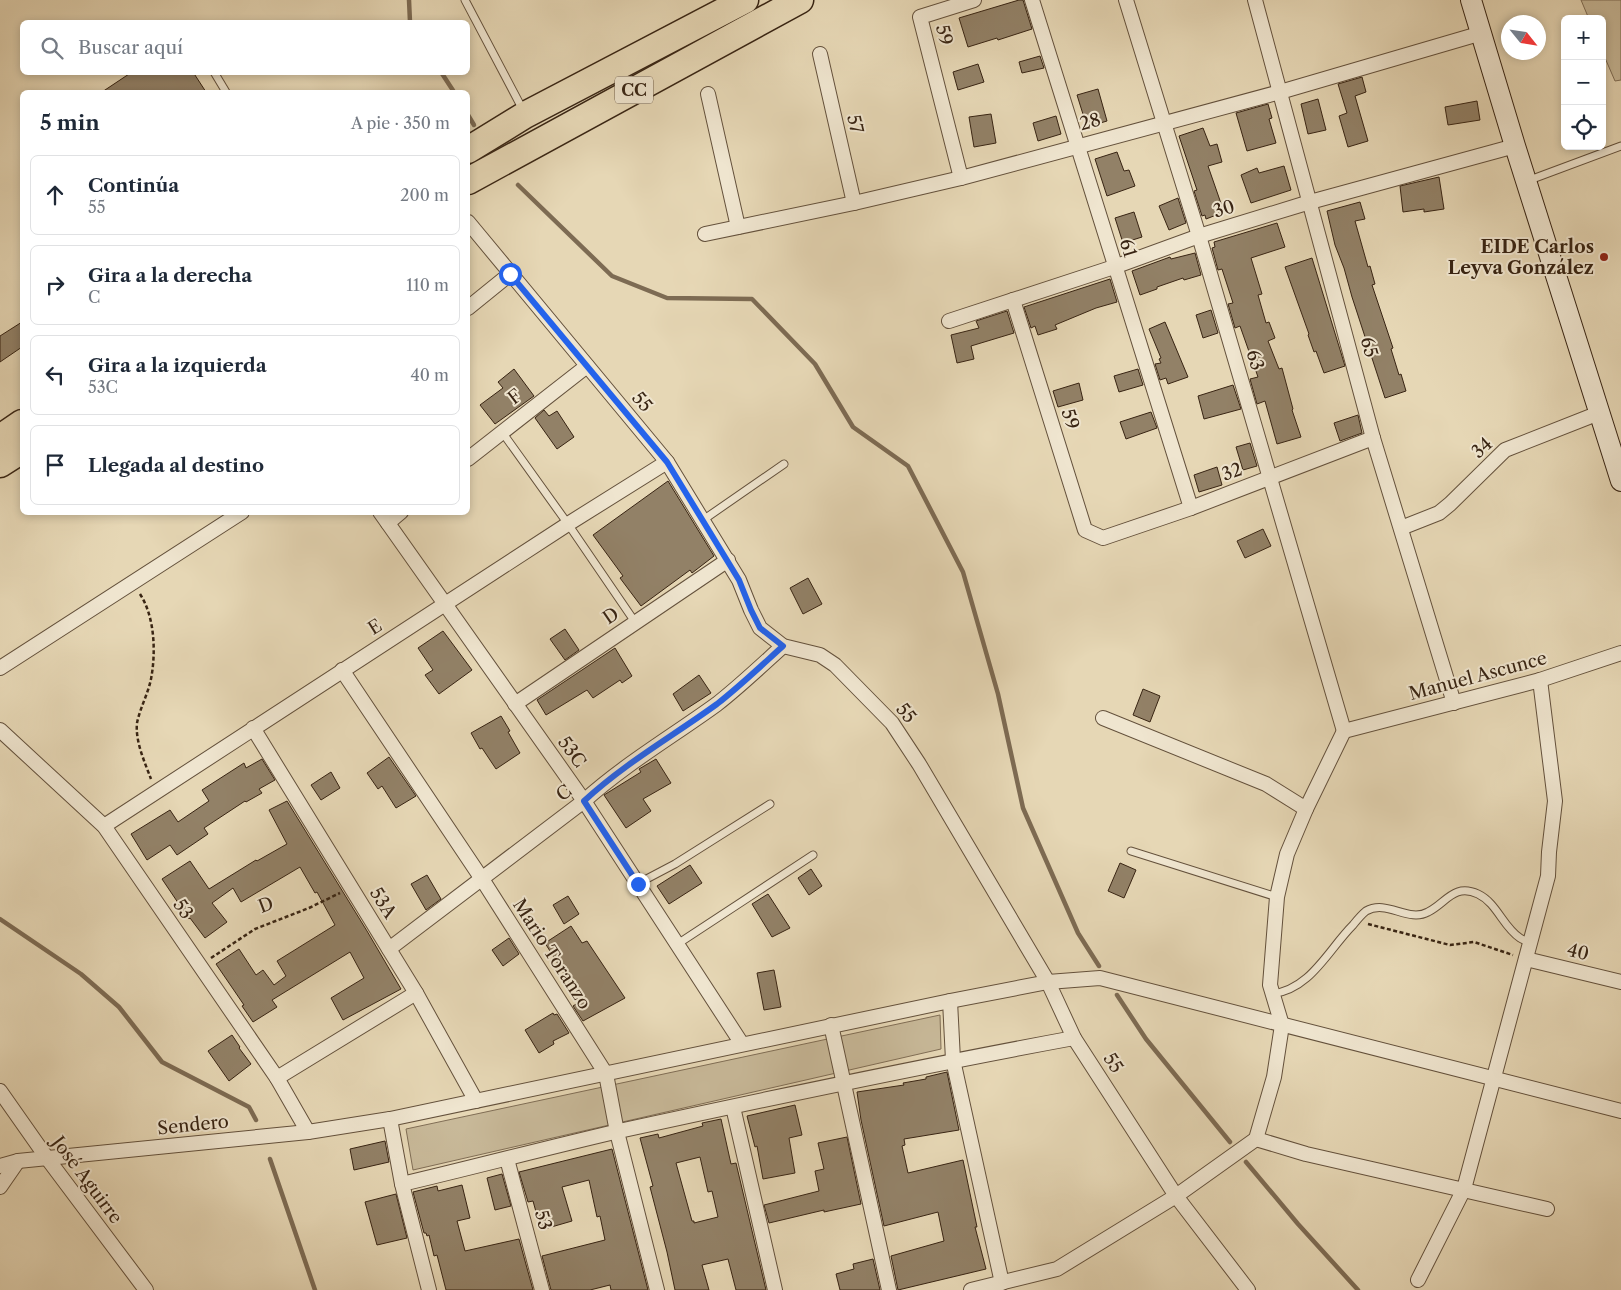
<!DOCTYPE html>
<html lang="es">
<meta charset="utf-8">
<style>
:root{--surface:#fff;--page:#f2f2f3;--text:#1f2937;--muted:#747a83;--line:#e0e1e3}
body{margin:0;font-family:"Libre Caslon Text",serif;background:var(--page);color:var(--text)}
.controls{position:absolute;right:15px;top:15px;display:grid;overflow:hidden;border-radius:8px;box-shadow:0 2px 8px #0003}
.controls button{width:45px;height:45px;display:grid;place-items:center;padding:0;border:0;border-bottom:1px solid var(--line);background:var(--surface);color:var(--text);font:25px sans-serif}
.compass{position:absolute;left:1501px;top:15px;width:45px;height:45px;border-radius:50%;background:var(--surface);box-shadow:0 2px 8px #0003;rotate:120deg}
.stop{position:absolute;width:15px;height:15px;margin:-11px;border:4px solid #2563eb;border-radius:50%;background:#fff}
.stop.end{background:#2563eb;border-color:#fff;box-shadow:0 1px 5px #0008}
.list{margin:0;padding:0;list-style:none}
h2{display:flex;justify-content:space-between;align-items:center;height:65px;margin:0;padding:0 20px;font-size:21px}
h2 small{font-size:16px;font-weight:400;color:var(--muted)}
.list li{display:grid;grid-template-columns:32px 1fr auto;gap:15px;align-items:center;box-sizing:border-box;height:80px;margin:0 10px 10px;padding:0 10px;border:1px solid var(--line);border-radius:8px}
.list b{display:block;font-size:19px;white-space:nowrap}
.list p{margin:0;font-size:16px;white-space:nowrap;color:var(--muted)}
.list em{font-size:16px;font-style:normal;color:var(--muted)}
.icon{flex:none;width:28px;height:28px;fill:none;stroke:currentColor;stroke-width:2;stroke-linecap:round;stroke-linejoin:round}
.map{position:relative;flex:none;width:1621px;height:1290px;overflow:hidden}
.search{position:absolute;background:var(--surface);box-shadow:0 2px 8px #0003;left:20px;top:20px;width:450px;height:55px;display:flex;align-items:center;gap:12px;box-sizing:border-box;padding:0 18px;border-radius:8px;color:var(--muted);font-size:19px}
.panel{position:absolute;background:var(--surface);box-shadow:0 2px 8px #0003;left:20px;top:90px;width:450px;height:425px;border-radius:8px}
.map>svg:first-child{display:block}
</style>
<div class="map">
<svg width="1621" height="1290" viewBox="0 0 1621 1290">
<rect width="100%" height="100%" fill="#e6d7b5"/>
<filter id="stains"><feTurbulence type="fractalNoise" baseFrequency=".004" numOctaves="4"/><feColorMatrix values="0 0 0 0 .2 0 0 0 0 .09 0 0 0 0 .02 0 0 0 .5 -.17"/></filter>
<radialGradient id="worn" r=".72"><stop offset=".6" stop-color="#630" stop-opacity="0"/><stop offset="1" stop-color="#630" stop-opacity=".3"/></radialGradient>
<g fill="#c8b999" stroke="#806e56">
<polygon points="1581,0 1621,0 1621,80 1615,81 1602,51 1602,19 1589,19"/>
<polygon points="940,1015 941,1049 413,1170 406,1129"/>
</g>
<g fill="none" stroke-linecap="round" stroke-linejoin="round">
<g stroke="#7d6b53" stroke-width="4.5">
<polyline points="409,0 410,22"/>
<polyline points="441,72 454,92"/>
<polyline points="468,115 474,125"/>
<polyline points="518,185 612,276 667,298 752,299 815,364 853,427 908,466 963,572 998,694 1023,808 1078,933 1099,966"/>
<polyline points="0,919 81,974 119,1007 162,1062 249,1107 256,1120"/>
<polyline points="1117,995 1146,1039 1230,1142"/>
<polyline points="270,1159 315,1290"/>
<polyline points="1246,1162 1298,1224 1358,1290"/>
</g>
</g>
<g fill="#928167" stroke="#382413" fill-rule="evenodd">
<polygon points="1019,0 1023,0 1032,29 998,40 997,38 968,47 959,18"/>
<polygon points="1040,56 1044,68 1022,73 1019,62"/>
<polygon points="978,64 984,82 958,90 953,72"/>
<polygon points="132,72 193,72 206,92 102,92"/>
<polygon points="1362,77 1366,92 1355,96 1368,141 1348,147 1339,116 1347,113 1338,84"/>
<polygon points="1098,89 1107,121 1087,127 1077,95"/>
<polygon points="1318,99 1326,130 1308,134 1301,104"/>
<polygon points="1477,101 1480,120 1448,125 1445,107"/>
<polygon points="1268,104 1272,118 1269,119 1276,143 1247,151 1236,113"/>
<polygon points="991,114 996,143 974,147 969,117"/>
<polygon points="1056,116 1061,134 1038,141 1033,123"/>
<polygon points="1203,128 1210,146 1217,144 1222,162 1208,166 1224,212 1206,219 1205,215 1202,216 1194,191 1197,190 1179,136"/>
<polygon points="1117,152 1124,171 1129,170 1135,186 1107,196 1095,159"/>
<polygon points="1284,166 1291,190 1251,203 1241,175 1257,168 1259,173"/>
<polygon points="1439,177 1444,209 1424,212 1424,209 1403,212 1400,186"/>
<polygon points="1178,198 1186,223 1169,230 1159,206"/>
<polygon points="1360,202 1365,219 1355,221 1368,267 1370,266 1375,284 1372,285 1393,348 1391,349 1399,375 1401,374 1406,391 1385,398 1352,297 1344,268 1335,245 1327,211"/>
<polygon points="1134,212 1142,237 1123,243 1115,218"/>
<polygon points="1277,223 1285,247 1251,258 1262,294 1258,295 1266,323 1269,322 1275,338 1268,341 1279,369 1282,368 1293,409 1292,410 1301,437 1277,444 1265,401 1257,404 1250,379 1258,377 1240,326 1235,328 1228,304 1233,303 1222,269 1218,270 1212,248 1215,247 1214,242"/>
<polygon points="1195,253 1201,275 1184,280 1183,278 1157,287 1157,289 1140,295 1132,271 1170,257 1171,259"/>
<polygon points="1312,258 1345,366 1324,373 1316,351 1314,352 1308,335 1309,334 1285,267"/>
<polygon points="1110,279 1117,302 1096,308 1055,325 1057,329 1038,335 1035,326 1031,328 1024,307"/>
<polygon points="1211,310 1218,333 1203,338 1196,315"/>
<polygon points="1007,311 1014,333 971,346 974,359 957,363 951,335 979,328 976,321"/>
<polygon points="22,322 22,347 0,362 0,336"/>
<polygon points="1165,322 1188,377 1168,384 1166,378 1160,380 1155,364 1161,363 1159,359 1161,358 1149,329"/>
<polygon points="514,369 534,396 495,424 480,405 503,388 498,382"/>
<polygon points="1138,369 1143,385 1119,392 1114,376"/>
<polygon points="1079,383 1083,400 1058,407 1053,391"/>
<polygon points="1233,385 1241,409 1204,419 1198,396"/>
<polygon points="544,410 549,416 557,411 574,437 557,449 535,418"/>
<polygon points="1151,412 1157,428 1126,439 1120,422"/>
<polygon points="1358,415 1362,433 1340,441 1334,423"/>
<polygon points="1250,443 1257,466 1243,470 1236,447"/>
<polygon points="1217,467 1222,485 1199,492 1194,475"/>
<polygon points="668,481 714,556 692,573 690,570 641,606 620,578 623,576 593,535"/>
<polygon points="1263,529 1271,546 1245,558 1237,541"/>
<polygon points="808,578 822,604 803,614 790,588"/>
<polygon points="565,629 579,650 565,660 550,639"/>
<polygon points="443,631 472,670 439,694 425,675 433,670 418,648"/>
<polygon points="615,648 632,676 622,683 620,680 593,698 587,690 546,715 537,700"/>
<polygon points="699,675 711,693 683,711 673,694"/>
<polygon points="1143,689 1160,696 1150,722 1133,715"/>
<polygon points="501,716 510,731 508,732 520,753 496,769 482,748 480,749 471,733"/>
<polygon points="389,757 416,796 396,808 382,786 378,789 367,773"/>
<polygon points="262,759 275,780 259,789 262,793 246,802 245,801 204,828 208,834 177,855 170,845 147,860 131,834 170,810 178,822 209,801 202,790 244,763 246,768"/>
<polygon points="656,759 671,783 643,799 651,811 626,828 604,795 641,772 639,769"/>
<polygon points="331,772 340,788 321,800 311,785"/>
<polygon points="287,801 367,931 401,989 343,1020 331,998 364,978 350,952 272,1000 277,1007 253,1022 242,1006 244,1005 216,964 239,949 256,975 263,970 274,985 286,976 277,961 335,925 317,892 315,893 300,867 241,902 233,888 212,903 227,922 205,938 190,918 189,919 162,879 190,861 209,889 256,860 257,861 287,844 269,810"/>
<polygon points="1120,863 1136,870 1124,898 1108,891"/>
<polygon points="690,865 702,883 669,904 657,886"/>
<polygon points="811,869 822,886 809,895 798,878"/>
<polygon points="427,875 441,899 426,910 411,884"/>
<polygon points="768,894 790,928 772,937 752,904"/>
<polygon points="568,896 579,914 564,924 553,905"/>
<polygon points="571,926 582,943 587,941 625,998 583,1021 573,1006 581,1001 545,943"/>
<polygon points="509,938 519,954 503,966 492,950"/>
<polygon points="774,970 781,1007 764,1010 757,973"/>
<polygon points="553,1013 554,1015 557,1014 569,1033 553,1041 554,1044 539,1053 525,1030"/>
<polygon points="232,1035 240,1047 239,1048 251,1064 229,1081 208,1051"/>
<polygon points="947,1072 959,1130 904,1139 905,1145 902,1146 908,1173 963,1160 977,1227 975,1227 986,1269 898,1290 891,1256 944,1241 938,1212 884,1226 861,1120 857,1092 904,1085 903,1083 926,1079 926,1077"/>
<polygon points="795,1105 802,1135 789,1138 795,1173 763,1179 757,1146 755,1147 747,1116"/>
<path d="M721,1119L731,1164L736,1163L766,1290H736L728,1259L702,1265L709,1290H675L667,1252L650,1187L653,1186L640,1138L658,1134L659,1138L703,1126L702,1123ZM700,1157L708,1192L712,1191L718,1217L694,1223V1221H692L676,1163Z"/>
<polygon points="847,1137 861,1204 824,1212 824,1210 769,1223 764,1205 819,1191 815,1171 824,1169 818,1143"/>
<polygon points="385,1141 389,1162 354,1170 350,1149"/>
<polygon points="612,1149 648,1290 611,1290 610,1285 590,1290 551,1290 542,1256 605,1240 600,1216 597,1217 589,1180 562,1187 572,1221 541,1230 533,1201 528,1202 519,1172"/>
<polygon points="502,1174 511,1206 495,1210 487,1178"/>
<polygon points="462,1185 470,1218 457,1221 465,1251 519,1239 533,1290 446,1290 437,1255 434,1256 429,1235 427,1236 426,1233 424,1233 413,1192 437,1186 438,1191"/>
<polygon points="396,1194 407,1238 377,1245 365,1202"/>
<polygon points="873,1259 880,1290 840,1290 836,1274 854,1269 853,1264"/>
</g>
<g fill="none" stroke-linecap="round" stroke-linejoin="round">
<defs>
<g id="lane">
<polyline points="465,0 523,110"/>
<polyline points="214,72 226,92"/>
<polyline points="1527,181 1621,146"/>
<polyline points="502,432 568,524 635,622"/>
<polyline points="703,520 784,464"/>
<polyline points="1131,851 1277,897"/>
<polyline points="637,884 675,864 770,804"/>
<polyline points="676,945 813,855"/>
<path d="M1272,994C1311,989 1328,950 1353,925C1357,920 1361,915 1366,911C1387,899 1408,923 1428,912C1446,903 1454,883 1478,894C1497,903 1503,927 1520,938C1523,940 1527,941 1530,943"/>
</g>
<g id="street">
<polyline points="1032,0 1191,508"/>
<polyline points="1126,0 1199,236 1344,731"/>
<polyline points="1255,0 1373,438 1454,703"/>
<polyline points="820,54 854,203"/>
<polyline points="708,94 738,227"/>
<polyline points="961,178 920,17 974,0"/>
<polyline points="468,222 667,462 739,580 751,610 760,628 783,646 820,655 835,665 892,723 919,764 1048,982 1074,1038 1176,1196 1248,1290"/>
<polyline points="705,234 854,203 961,178 1280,92 1482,33"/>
<polyline points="1013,300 1085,530 1103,538 1191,508 1373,438"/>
<polyline points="468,308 510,274"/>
<polyline points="949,321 1114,267 1199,236 1310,202 1515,146"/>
<polyline points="468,459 587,366"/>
<polyline points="380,512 584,801 742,1044"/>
<polyline points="388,523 401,512"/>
<polyline points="1401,528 1439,513 1450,504 1505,450 1599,413"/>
<polyline points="0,668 242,512"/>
<polyline points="342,670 482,879 606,1074 617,1132 657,1290"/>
<polyline points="515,704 728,560"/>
<polyline points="1103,718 1266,784 1306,809"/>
<polyline points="253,728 416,993 476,1101"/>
<polyline points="0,730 104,826 277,1078 308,1132"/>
<polyline points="1344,731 1540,680 1621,653"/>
<polyline points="104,826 568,524 667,462"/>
<path d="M389,949L584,801C625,764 673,736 717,704C740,686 762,665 783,646"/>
<polyline points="1526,959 1621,982"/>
<polyline points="950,1001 953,1060 1002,1283"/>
<polyline points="831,1025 889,1290"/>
<polyline points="277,1078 416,993"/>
<polyline points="0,1091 47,1158 146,1290"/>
<polyline points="733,1107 775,1290"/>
<polyline points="390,1119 402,1184 429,1290"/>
<polyline points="1256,1139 1306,1154 1547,1209"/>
<polyline points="507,1159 542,1290"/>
<polyline points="0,1166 18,1161 308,1132 390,1119 950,1001 1048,982 1100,978 1621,1111"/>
<path d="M402,1184C474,1167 546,1148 619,1131C770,1098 922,1066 1074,1038"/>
<polyline points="0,1187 18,1161"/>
<polyline points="1418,1280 1464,1189 1548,876 1549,852 1555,801 1540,680"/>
<polyline points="971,1290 1057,1269 1176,1196 1256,1139 1274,1077 1282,1025 1270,985 1277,897 1287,854 1306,809 1344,731"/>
</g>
<polyline id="secondary" points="1471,0 1515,146 1621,481"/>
<g id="highway">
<polyline points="468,150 525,115 745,0"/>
<polyline points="468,181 800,0"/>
<polyline points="0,438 22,423"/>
<polyline points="0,464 22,450"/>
</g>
</defs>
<use href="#lane" stroke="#64513c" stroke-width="9"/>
<use href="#street" stroke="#64513c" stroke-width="16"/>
<use href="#secondary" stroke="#382413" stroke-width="22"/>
<use href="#highway" stroke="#382413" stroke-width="29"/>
<g stroke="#382413" stroke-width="2.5" stroke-dasharray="4 2.5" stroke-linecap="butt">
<path d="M140,594C155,617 156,653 151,679C148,694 140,708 137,723C135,741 145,763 151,779"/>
<polyline points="1368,924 1450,945 1474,942 1513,955"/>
<polyline points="211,958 255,929 309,908 340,893"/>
</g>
<use href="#lane" stroke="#efe5cf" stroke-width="7"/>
<use href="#street" stroke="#efe5cf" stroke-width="14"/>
<use href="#secondary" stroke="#efe5cf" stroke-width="20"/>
<use href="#highway" stroke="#e6d7b5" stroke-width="26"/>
</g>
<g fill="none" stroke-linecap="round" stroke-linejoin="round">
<path stroke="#2563eb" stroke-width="6" d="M510,274L667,462L739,580L751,610L760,628L783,646C762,665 740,686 717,704C673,736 625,763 584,801L638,884"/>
</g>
<circle fill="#8f2418" stroke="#efe5cf" stroke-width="2" cx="1604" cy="257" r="5"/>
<g text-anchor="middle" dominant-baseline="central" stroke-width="4" stroke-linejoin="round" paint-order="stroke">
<rect fill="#efe5cf" stroke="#6f5e4b" stroke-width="1" x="615" y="76.5" width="38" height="27" rx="4"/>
<g font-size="16" font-weight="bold" fill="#382413">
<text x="634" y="90">CC</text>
</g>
<g font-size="18" fill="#382413" stroke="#efe5cf">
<text transform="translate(944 35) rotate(76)">59</text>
<text transform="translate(1090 122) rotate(-15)">28</text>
<text transform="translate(855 124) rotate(77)">57</text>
<text transform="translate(1224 209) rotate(-17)">30</text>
<text transform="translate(1128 248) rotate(73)">61</text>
<text transform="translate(1369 347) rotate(75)">65</text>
<text transform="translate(1255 360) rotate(73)">63</text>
<text transform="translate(515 397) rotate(-38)">F</text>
<text transform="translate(642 402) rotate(50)">55</text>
<text transform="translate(1070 419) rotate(73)">59</text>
<text transform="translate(1482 448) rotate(-42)">34</text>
<text transform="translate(1232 472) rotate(-20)">32</text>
<text transform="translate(611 616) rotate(-34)">D</text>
<text transform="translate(375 627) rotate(-32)">E</text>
<text transform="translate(1478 676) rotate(-15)">Manuel Ascunce</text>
<text transform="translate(906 713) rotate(51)">55</text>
<text transform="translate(572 752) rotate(54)">53C</text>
<text transform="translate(564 793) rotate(-38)">C</text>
<text transform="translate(383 903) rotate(58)">53A</text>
<text transform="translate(266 905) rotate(-21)">D</text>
<text transform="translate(183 909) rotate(56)">53</text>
<text transform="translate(1578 952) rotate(14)">40</text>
<text transform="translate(552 954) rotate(57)">Mario Toranzo</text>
<text transform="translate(1113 1063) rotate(57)">55</text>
<text transform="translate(193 1125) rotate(-6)">Sendero</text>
<text transform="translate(87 1180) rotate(53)">José Aguirre</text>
<text transform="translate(543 1220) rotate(75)">53</text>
</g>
<g font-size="18" font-weight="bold" fill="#382413" stroke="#efe5cf" text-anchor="end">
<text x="1594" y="247">EIDE Carlos<tspan x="1594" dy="21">Leyva González</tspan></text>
</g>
</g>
<rect width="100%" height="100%" filter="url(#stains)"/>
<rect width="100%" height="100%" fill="url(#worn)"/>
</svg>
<div class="controls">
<button>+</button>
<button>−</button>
<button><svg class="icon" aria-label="locate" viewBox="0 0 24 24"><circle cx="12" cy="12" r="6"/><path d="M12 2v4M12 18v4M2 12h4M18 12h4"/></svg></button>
</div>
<svg class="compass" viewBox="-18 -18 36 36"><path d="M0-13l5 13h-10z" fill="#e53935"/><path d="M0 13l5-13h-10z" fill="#747a83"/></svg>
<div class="stop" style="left:510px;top:274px"></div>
<div class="stop end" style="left:638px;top:884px"></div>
<div class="search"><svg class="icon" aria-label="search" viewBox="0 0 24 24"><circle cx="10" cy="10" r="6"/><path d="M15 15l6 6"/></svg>Buscar aquí</div>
<section class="panel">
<h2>5 min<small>A pie · 350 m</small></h2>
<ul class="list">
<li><svg class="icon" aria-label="ahead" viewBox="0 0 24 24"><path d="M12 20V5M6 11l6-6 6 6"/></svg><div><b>Continúa</b><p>55</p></div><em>200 m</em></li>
<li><svg class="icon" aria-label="right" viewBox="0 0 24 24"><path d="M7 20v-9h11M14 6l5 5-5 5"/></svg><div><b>Gira a la derecha</b><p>C</p></div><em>110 m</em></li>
<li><svg class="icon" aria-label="left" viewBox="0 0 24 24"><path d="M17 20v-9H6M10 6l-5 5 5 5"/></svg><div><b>Gira a la izquierda</b><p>53C</p></div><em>40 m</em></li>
<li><svg class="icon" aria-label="arrive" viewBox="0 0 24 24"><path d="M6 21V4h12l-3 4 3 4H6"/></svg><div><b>Llegada al destino</b></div></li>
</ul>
</section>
</div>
